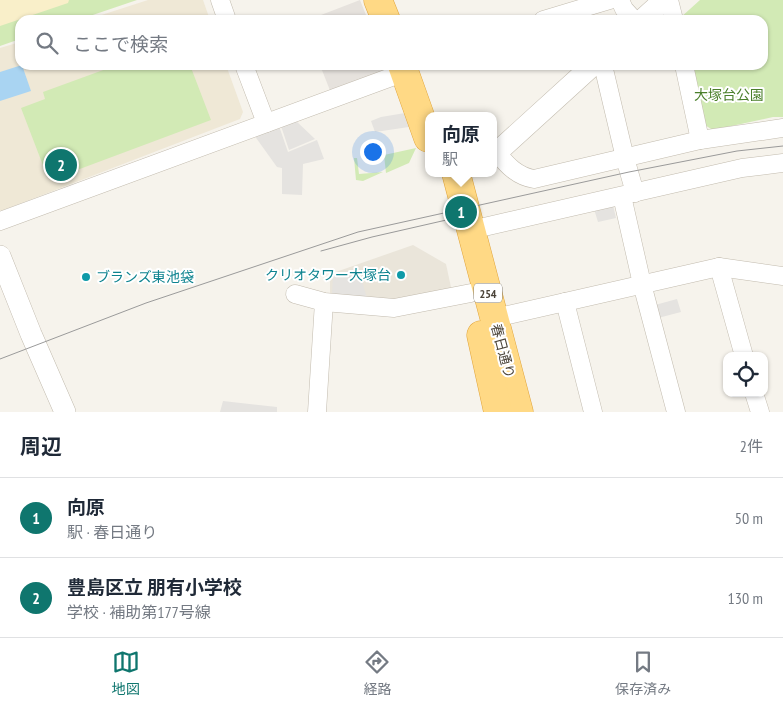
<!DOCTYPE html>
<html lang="ja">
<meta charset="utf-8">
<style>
:root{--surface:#fff;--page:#f2f2f3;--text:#1f2937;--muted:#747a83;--line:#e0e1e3;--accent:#0f766e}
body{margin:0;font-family:"PT Sans Narrow","Noto Sans JP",sans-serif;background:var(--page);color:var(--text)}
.controls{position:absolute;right:15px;bottom:15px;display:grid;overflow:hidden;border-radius:10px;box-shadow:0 1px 4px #0004}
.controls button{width:45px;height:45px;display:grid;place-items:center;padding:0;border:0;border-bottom:1px solid var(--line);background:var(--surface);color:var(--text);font:25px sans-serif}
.you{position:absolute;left:372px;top:151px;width:18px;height:18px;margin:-12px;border:4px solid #fff;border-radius:50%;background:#1a73e8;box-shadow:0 0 0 8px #1a73e833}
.badge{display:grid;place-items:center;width:32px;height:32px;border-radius:50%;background:var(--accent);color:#fff;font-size:16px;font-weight:700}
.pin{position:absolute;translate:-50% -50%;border:2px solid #fff;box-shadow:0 1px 5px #0006}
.popup{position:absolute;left:425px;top:112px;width:72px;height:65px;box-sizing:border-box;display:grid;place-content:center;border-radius:10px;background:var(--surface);filter:drop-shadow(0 1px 4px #0005);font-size:16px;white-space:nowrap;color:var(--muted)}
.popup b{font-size:19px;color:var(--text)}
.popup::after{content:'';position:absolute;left:50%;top:100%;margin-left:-10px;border:10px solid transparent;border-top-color:var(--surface)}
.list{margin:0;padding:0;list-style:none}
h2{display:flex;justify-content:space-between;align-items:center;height:65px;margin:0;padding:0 20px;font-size:21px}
h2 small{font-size:16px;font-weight:400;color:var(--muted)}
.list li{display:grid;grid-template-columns:32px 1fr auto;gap:15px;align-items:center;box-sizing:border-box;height:80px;padding:0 20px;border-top:1px solid var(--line)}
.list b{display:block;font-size:19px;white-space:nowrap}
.list p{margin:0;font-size:16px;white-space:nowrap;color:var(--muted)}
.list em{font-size:16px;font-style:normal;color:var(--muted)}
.icon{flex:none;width:28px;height:28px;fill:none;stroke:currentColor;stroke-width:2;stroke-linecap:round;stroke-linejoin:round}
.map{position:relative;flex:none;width:783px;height:412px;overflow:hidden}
.search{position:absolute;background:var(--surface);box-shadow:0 1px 4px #0004;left:15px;right:15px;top:15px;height:55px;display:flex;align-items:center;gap:12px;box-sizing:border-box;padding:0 18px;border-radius:15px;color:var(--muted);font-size:19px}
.sheet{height:225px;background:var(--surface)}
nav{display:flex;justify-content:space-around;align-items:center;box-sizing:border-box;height:70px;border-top:1px solid var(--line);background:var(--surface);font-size:14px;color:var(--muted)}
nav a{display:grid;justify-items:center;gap:2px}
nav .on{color:var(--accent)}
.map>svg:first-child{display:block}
</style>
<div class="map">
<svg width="783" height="412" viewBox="0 0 783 412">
<rect width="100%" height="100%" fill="#f6f3ec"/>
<polygon fill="#eae5da" points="413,245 446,264 452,292 379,302 330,296 330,274"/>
<g fill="#e6e2dd">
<polygon points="360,0 368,20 308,20"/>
<polygon points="320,65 386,65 388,70 331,93"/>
</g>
<g fill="#efe8d6">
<polygon points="148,0 203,0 210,20 86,20"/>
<polygon points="20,42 20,65 226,65 243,112 240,119 1,211 0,210 0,48"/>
</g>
<g fill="#d2eab5">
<polygon points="0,0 137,0 78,20 20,20 20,39 0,46"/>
<polygon points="700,0 783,0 783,117 773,117 713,130 703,124 690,65 763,65 763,20 680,20 680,18"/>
<polygon points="117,65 190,65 211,120 69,173 64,161 44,168 21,108 45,99 43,92"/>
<polygon points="416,148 409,163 386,173 384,155"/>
<polygon points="354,158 357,158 359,174 383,172 363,181 356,180"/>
</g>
<polygon fill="#f9efc9" points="0,0 69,0 68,3 0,26"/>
<g fill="#e5e3e0">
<polygon points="405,113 409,127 375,132 371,121 381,117"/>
<polygon points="295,120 315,139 289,150 281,126"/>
<polygon points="279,126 288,152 317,140 324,159 303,164 302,195 282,194 282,168 277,167 254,135"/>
<polygon points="613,205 616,218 598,222 594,209"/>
<polygon points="358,268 367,298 332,294 333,275"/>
<polygon points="677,299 681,312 658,318 655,305"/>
<polygon points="223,401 277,407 277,412 220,412"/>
</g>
<polygon fill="#a9d4f2" points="22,65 31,91 0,101 0,72"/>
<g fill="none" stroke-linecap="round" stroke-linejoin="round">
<defs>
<g id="minor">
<polyline points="220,0 227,20"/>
<polyline points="620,0 624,9 634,20"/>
<polyline points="669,0 674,20"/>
<polyline points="543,20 610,0"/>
<polyline points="244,65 266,123"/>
<polyline points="603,65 625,158 635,193"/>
<polyline points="684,65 700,140"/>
<path d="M497,153C508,166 517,176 534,179L700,140L783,128"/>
<polyline points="622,196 642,284 676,412"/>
<polyline points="0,221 405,72"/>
<polyline points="471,230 742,168 783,163"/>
<polyline points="719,267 744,356"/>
<polyline points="295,294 324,302 394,308 471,293"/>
<polyline points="565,302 593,412"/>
<polyline points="495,318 719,267 783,276"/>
<polyline points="754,393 760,412"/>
<polyline points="317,412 324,302"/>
</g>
<g id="tertiary">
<polyline points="642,20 664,0"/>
<polyline points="494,155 593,65"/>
<polyline points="0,256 31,334 65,412"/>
</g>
<g id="trunk">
<polyline points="378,0 386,20"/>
<polyline points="402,65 428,138"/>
<polyline points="456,173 519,412"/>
<polyline points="481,335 498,412"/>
</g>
</defs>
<use href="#minor" stroke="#c2bbae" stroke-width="19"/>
<use href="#tertiary" stroke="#c2bbae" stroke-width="22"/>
<use href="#trunk" stroke="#e0a43c" stroke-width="29"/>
<use href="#minor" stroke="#fff" stroke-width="18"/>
<use href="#tertiary" stroke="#fff" stroke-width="21"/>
<use href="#trunk" stroke="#ffd985" stroke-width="28"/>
<g stroke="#9a9a9a" stroke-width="1">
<polyline points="321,251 372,237 477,213"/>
<polyline points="0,359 146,303 358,232 629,172 737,151 783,146"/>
</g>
</g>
<g fill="#0f9aa8" stroke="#fff" stroke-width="2">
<circle cx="401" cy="275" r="5"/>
<circle cx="86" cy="277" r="5"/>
</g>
<g text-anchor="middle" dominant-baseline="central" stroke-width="4" stroke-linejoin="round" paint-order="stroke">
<rect fill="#fff" stroke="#817c74" stroke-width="1" x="474" y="283.5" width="28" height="19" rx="4"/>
<g font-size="12" font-weight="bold" fill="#4b4439">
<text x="488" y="293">254</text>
</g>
<g font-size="14" fill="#4a7f2a" stroke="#fff">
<text x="729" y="95">大塚台公園</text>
</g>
<g font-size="14" fill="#0d838f" stroke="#fff" text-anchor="end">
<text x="391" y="275">クリオタワー大塚台</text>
<text x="96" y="277" text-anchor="start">ブランズ東池袋</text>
</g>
<g font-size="14" fill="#4b4439" stroke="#fff">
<text transform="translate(503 351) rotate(75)">春日通り</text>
</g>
</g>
</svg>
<div class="controls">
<button><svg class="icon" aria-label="locate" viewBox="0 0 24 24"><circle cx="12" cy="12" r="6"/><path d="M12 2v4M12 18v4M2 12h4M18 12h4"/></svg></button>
</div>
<div class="you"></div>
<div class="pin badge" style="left:461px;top:212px">1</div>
<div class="popup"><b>向原</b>駅</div>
<div class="pin badge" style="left:61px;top:165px">2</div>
<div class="search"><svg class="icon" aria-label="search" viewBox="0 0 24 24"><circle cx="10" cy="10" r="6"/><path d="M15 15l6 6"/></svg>ここで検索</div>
</div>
<section class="sheet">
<h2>周辺<small>2件</small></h2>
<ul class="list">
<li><span class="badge">1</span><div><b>向原</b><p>駅 · 春日通り</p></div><em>50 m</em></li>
<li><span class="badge">2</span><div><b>豊島区立 朋有小学校</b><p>学校 · 補助第177号線</p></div><em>130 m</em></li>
</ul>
</section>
<nav>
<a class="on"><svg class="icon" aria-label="map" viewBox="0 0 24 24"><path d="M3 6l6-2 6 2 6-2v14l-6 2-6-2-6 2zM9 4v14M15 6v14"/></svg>地図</a>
<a><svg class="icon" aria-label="directions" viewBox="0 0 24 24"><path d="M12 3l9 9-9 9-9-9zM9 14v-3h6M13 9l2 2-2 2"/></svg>経路</a>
<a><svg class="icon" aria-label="saved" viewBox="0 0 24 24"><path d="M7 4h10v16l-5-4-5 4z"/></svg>保存済み</a>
</nav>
